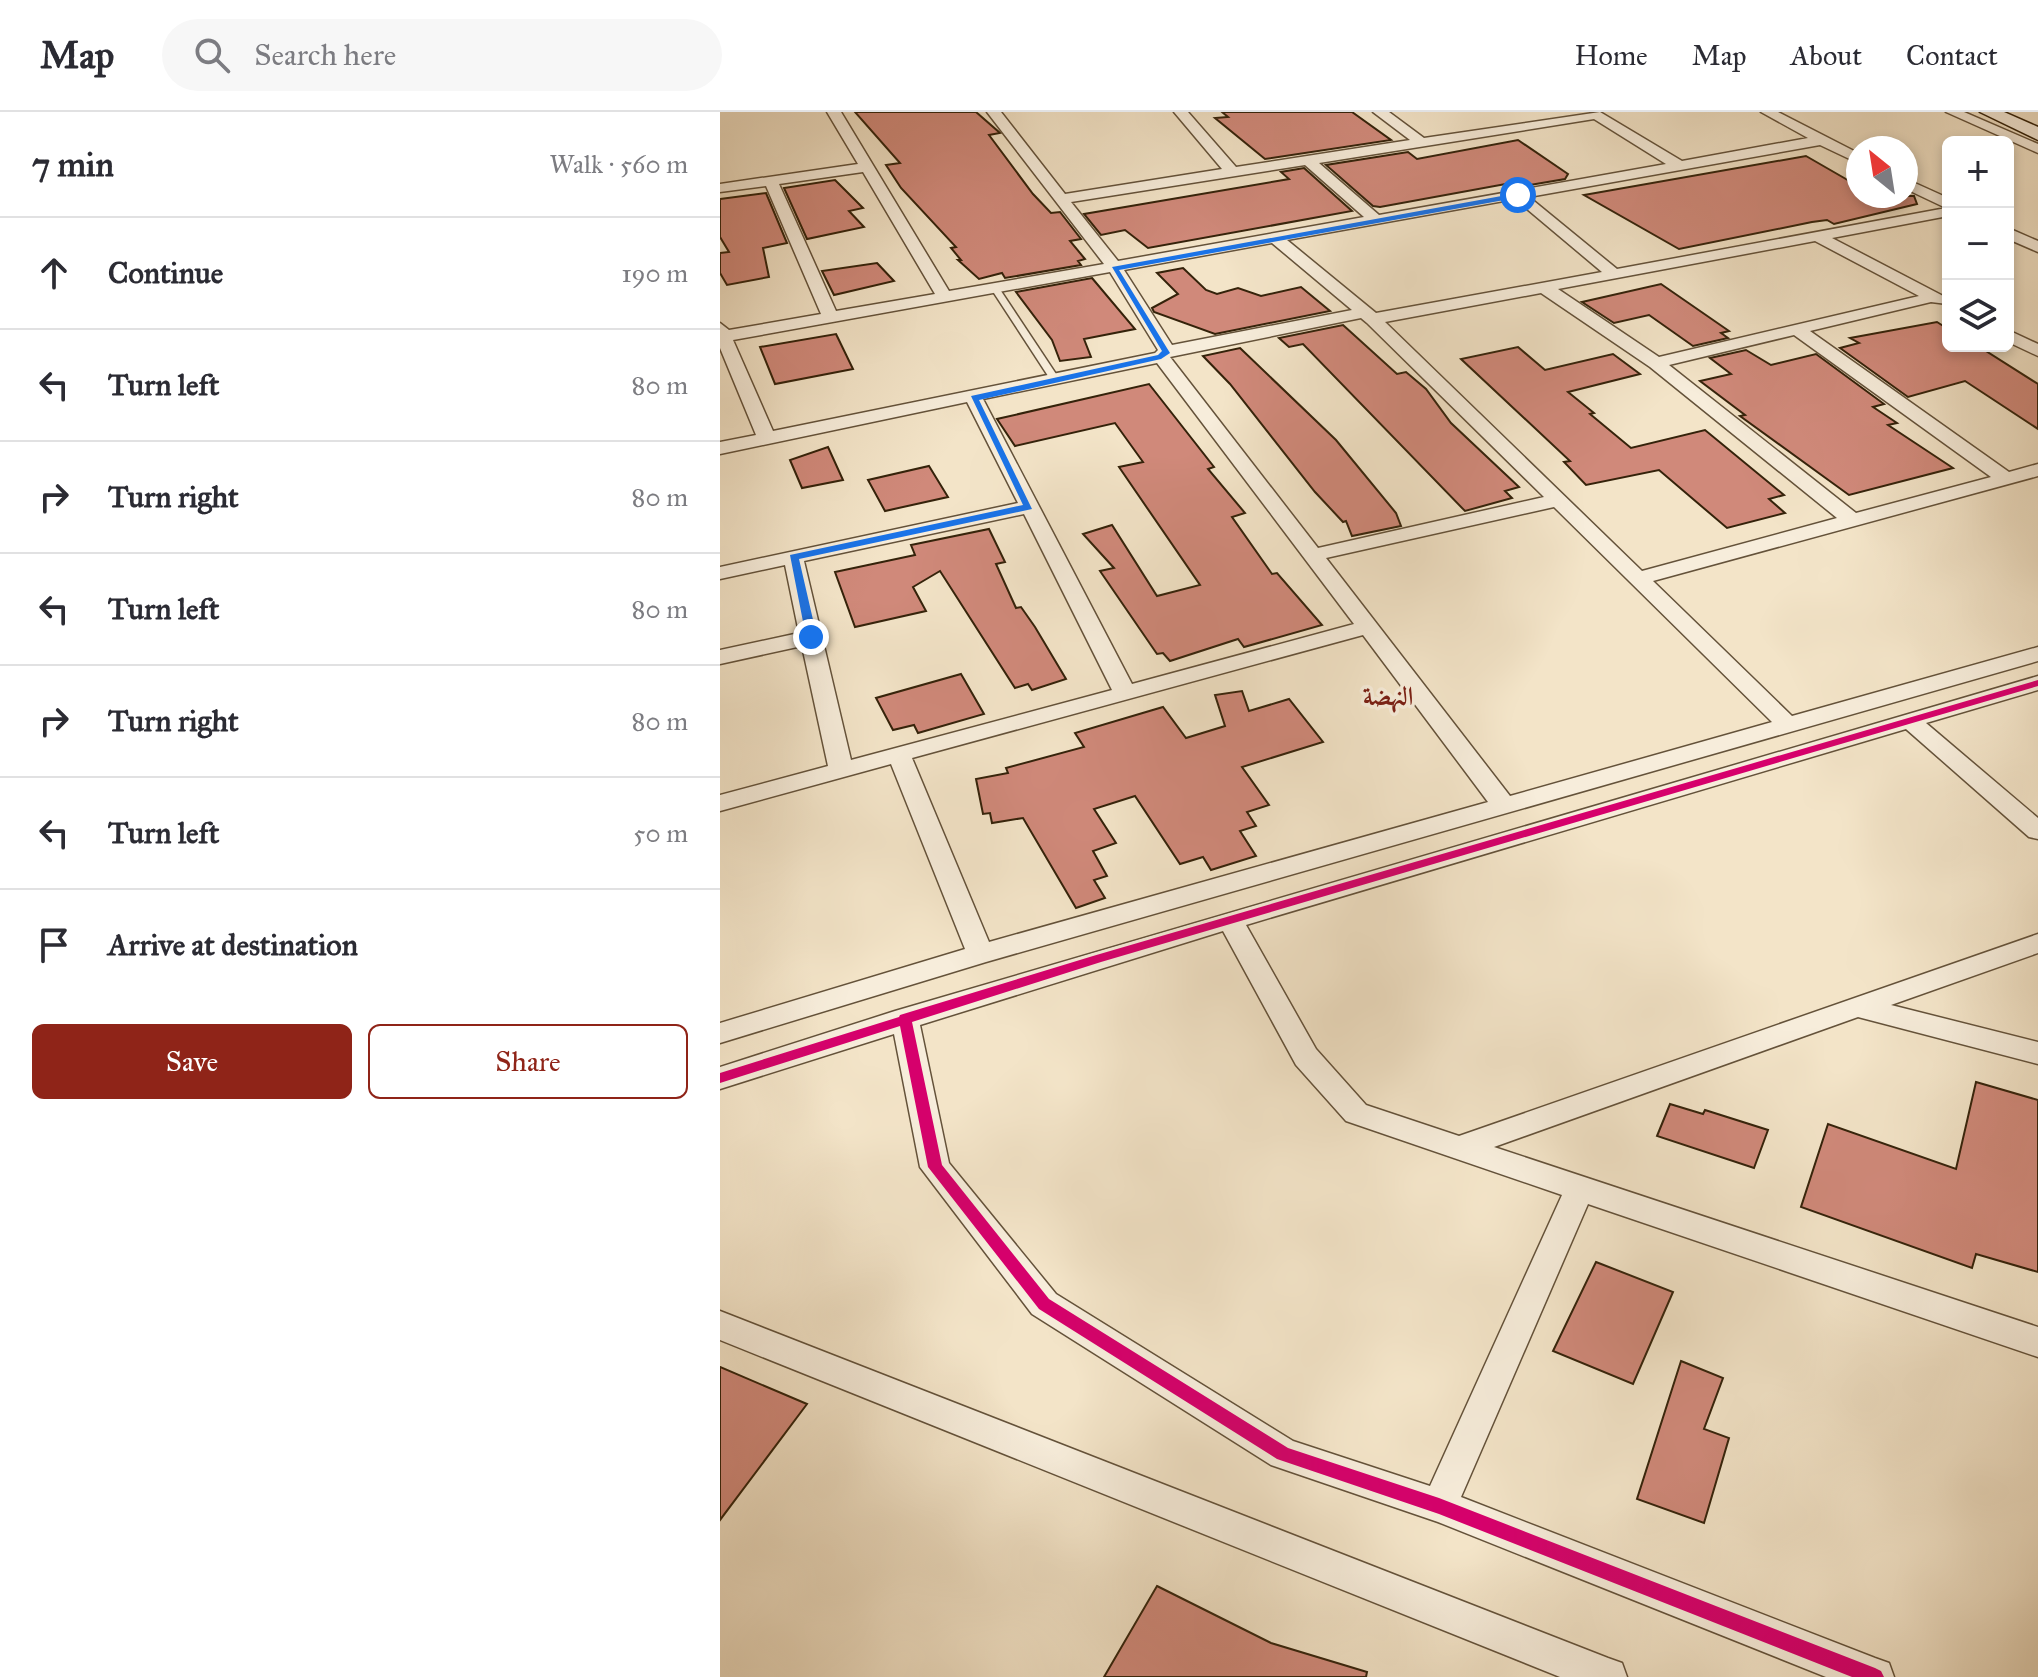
<!DOCTYPE html>
<meta charset="utf-8">
<style>
:root{--surface:#fff;--page:#f7f7f7;--text:#2b2b33;--muted:#7c7c81;--line:#e1e1e2;--accent:#8f2418}
body{margin:0;font-family:"IM FELL Great Primer",Amiri,serif;background:var(--page);color:var(--text)}
.controls{position:absolute;right:24px;top:24px;display:grid;overflow:hidden;border-radius:12px;box-shadow:0 4px 12px #0003}
.controls button{width:72px;height:72px;display:grid;place-items:center;padding:0;border:0;border-bottom:2px solid var(--line);background:var(--surface);color:var(--text);font:40px sans-serif}
.compass{position:absolute;left:1126px;top:24px;width:72px;height:72px;border-radius:50%;background:var(--surface);box-shadow:0 4px 12px #0003;rotate:330deg}
.stop{position:absolute;width:24px;height:24px;margin:-18px;border:6px solid #1a73e8;border-radius:50%;background:#fff}
.stop.end{background:#1a73e8;border-color:#fff;box-shadow:0 2px 8px #0008}
.list{margin:0;padding:0;list-style:none}
h2{display:flex;justify-content:space-between;align-items:center;height:104px;margin:0;padding:0 32px;font-size:34px}
h2 small{font-size:26px;font-weight:400;color:var(--muted)}
.list li{display:grid;grid-template-columns:52px 1fr auto;gap:24px;align-items:center;box-sizing:border-box;height:112px;padding:0 32px;border-top:2px solid var(--line)}
.list b{display:block;font-size:30px;white-space:nowrap}
.list em{font-size:26px;font-style:normal;color:var(--muted)}
.actions{display:flex;gap:16px;padding:24px 32px}
.actions a{flex:1;padding:18px 0;border:2px solid var(--accent);border-radius:12px;text-align:center;font-size:28px;color:var(--accent)}
.actions .main{background:var(--accent);color:#fff}
.icon{flex:none;width:44px;height:44px;fill:none;stroke:currentColor;stroke-width:2;stroke-linecap:round;stroke-linejoin:round}
.map{position:relative;flex:none;width:1318px;height:1565px;overflow:hidden}
header{display:flex;align-items:center;gap:48px;box-sizing:border-box;height:112px;padding:0 40px;background:var(--surface);border-bottom:2px solid var(--line)}
header strong{font-size:38px}
nav{display:flex;gap:44px;margin-inline-start:auto;font-size:28px}
.search{width:560px;height:72px;background:var(--page);display:flex;align-items:center;gap:20px;box-sizing:border-box;padding:0 28px;border-radius:44px;color:var(--muted);font-size:30px}
main{display:flex}
aside{flex:1;background:var(--surface)}
.map>svg:first-child{display:block}
</style>
<header>
<strong>Map</strong>
<div class="search"><svg class="icon" aria-label="search" viewBox="0 0 24 24"><circle cx="10" cy="10" r="6"/><path d="M15 15l6 6"/></svg>Search here</div>
<nav><a>Home</a><a>Map</a><a>About</a><a>Contact</a></nav>
</header>
<main>
<aside>
<h2>7 min<small>Walk · 560 m</small></h2>
<ul class="list">
<li><svg class="icon" aria-label="ahead" viewBox="0 0 24 24"><path d="M12 20V5M6 11l6-6 6 6"/></svg><div><b>Continue</b></div><em>190 m</em></li>
<li><svg class="icon" aria-label="left" viewBox="0 0 24 24"><path d="M17 20v-9H6M10 6l-5 5 5 5"/></svg><div><b>Turn left</b></div><em>80 m</em></li>
<li><svg class="icon" aria-label="right" viewBox="0 0 24 24"><path d="M7 20v-9h11M14 6l5 5-5 5"/></svg><div><b>Turn right</b></div><em>80 m</em></li>
<li><svg class="icon" aria-label="left" viewBox="0 0 24 24"><path d="M17 20v-9H6M10 6l-5 5 5 5"/></svg><div><b>Turn left</b></div><em>80 m</em></li>
<li><svg class="icon" aria-label="right" viewBox="0 0 24 24"><path d="M7 20v-9h11M14 6l5 5-5 5"/></svg><div><b>Turn right</b></div><em>80 m</em></li>
<li><svg class="icon" aria-label="left" viewBox="0 0 24 24"><path d="M17 20v-9H6M10 6l-5 5 5 5"/></svg><div><b>Turn left</b></div><em>50 m</em></li>
<li><svg class="icon" aria-label="arrive" viewBox="0 0 24 24"><path d="M6 21V4h12l-3 4 3 4H6"/></svg><div><b>Arrive at destination</b></div></li>
</ul>
<div class="actions"><a class="main">Save</a><a>Share</a></div>
</aside>
<div class="map">
<svg width="1318" height="1565" viewBox="0 0 1318 1565">
<rect width="100%" height="100%" fill="#f3e4c8"/>
<filter id="stains"><feTurbulence type="fractalNoise" baseFrequency=".0025" numOctaves="4"/><feColorMatrix values="0 0 0 0 .2 0 0 0 0 .09 0 0 0 0 .02 0 0 0 .5 -.17"/></filter>
<radialGradient id="worn" r=".72"><stop offset=".6" stop-color="#630" stop-opacity="0"/><stop offset="1" stop-color="#630" stop-opacity=".3"/></radialGradient>
<g fill="#d0897a" stroke="#34220a" stroke-width="2">
<polygon points="135,0 256,0 280,21 269,23 313,82 331,101 340,100 361,127 350,129 365,147 358,149 361,153 285,166 282,161 259,167 238,148 241,148 231,136 236,135 181,76 166,53 180,51"/>
<polygon points="502,0 632,0 671,28 545,47 495,6 508,5"/>
<polygon points="798,28 848,62 845,67 804,74 791,71 660,95 653,94 606,53 688,40 697,47"/>
<polygon points="1086,44 1138,74 1138,84 1194,84 1197,92 1114,112 1107,108 1092,110 959,137 864,83"/>
<polygon points="584,56 632,99 428,136 405,118 381,123 364,102 569,67 561,60"/>
<polygon points="115,68 143,96 129,99 144,115 87,127 64,76"/>
<polygon points="46,81 67,131 43,136 49,165 7,173 0,161 0,141 9,140 0,125 0,87"/>
<polygon points="157,151 174,169 114,183 102,159"/>
<polygon points="463,156 486,178 497,182 518,176 541,184 581,175 610,199 495,222 434,200 432,196 458,182 437,161"/>
<polygon points="372,166 415,217 364,227 371,245 340,249 332,228 296,180"/>
<polygon points="941,172 1009,219 1001,221 1008,226 973,234 929,203 894,211 862,190"/>
<polygon points="1217,210 1228,217 1228,234 1258,234 1318,272 1318,317 1245,269 1188,285 1120,236 1139,231 1130,226"/>
<polygon points="623,213 677,262 686,260 706,277 731,311 799,375 785,379 792,386 745,399 583,232 569,235 559,226"/>
<polygon points="116,222 133,257 55,272 40,235"/>
<polygon points="798,235 825,258 893,242 920,262 848,280 874,301 870,302 911,336 985,318 1064,383 1049,387 1065,401 1007,416 939,358 866,373 844,350 850,349 741,247"/>
<polygon points="520,236 616,328 676,401 681,414 632,424 626,409 623,410 595,380 510,272 483,244"/>
<polygon points="1026,238 1051,253 1096,242 1164,292 1153,295 1177,311 1168,313 1233,356 1129,383 1020,304 1025,303 980,269 1011,262 990,246"/>
<polygon points="429,272 494,355 488,357 525,401 512,405 552,462 557,461 602,513 524,535 518,527 450,549 443,541 437,542 380,459 394,456 363,422 392,413 437,484 480,473 399,355 423,350 395,311 295,334 277,307"/>
<polygon points="108,335 123,368 82,376 70,348"/>
<polygon points="209,354 228,385 165,399 148,368"/>
<polygon points="269,417 285,450 276,452 296,496 301,495 315,515 346,567 312,578 308,572 295,576 220,459 193,475 206,499 135,515 115,460 195,443 191,433"/>
<polygon points="241,562 264,602 198,621 194,613 173,618 156,586"/>
<polygon points="522,579 529,599 569,587 603,630 522,655 549,693 527,700 536,714 520,719 536,744 491,758 483,745 460,752 415,684 374,697 396,731 373,739 387,764 374,768 385,786 356,796 303,706 272,711 270,701 263,702 256,667 288,661 286,656 364,635 355,621 443,595 466,626 505,614 495,583"/>
<polygon points="1256,970 1318,988 1318,1160 1256,1142 1252,1156 1081,1095 1108,1012 1236,1057"/>
<polygon points="950,992 983,1002 985,998 1048,1018 1034,1056 937,1024"/>
<polygon points="876,1150 953,1180 913,1272 833,1239"/>
<polygon points="961,1249 1003,1266 984,1317 1009,1326 984,1411 917,1387"/>
<polygon points="0,1255 87,1292 0,1408"/>
<polygon points="437,1474 551,1531 647,1560 646,1565 384,1565"/>
</g>
<g fill="none" stroke-linecap="round" stroke-linejoin="round">
<defs>
<polygon id="service" points="273,176 279,176 340,268 338,270 332,270 272,178"/>
<g id="minor">
<path d="M107,0H121L229,179L384,152L267,0H281L345,82L502,57L454,0H468L516,55L690,28L653,0H669L704,26L880,0L962,49L1088,26L1041,0H1058L1138,41V51L1100,33L809,85L897,157L1226,96L1186,77V67L1228,86V104L1112,126L1227,186V192L1211,190L1090,219L1289,360L1318,352V364L933,469L1072,604L1318,535V549L266,850L0,931V911L245,837L171,652L0,699V683L108,654L82,534L0,552V538L79,521L65,453L0,467V455L298,391L247,290L0,342V330L36,323L0,236V211L9,218L101,202L46,74L0,80V72L138,52ZM874,7L946,52L659,103L599,51ZM585,53L644,105L398,149L351,90ZM143,60L215,182L116,199L59,72ZM795,87L882,160L656,201L567,128ZM1095,129L1199,184L939,245L838,177ZM552,131L632,198L452,233L404,158ZM390,160L438,238L435,241L53,319L13,228ZM821,181L930,255L1117,406L922,459L665,210ZM641,206L647,211L824,385L598,436L450,245ZM1074,223L1271,365L1136,401L949,253ZM437,251L634,512L412,572L263,287ZM834,395L1052,610L790,684L606,446ZM304,402L392,578L131,648L84,449ZM643,523L768,690L269,830L192,646Z"/>
<polygon points="1226,0 1244,0 1318,32 1318,41"/>
<polygon points="1288,116 1318,129 1318,140 1288,127"/>
<polygon points="1288,218 1318,232 1318,244 1288,230"/>
<path d="M1318,564V578L1206,611L1318,706V727L1309,725L1186,617L526,813L596,937L646,993L739,1024L1318,822V841L1171,893L1318,930V952L1138,905L774,1035L1318,1215V1245L868,1092L741,1385L1155,1546L1169,1551L1174,1565H1106L718,1410L551,1353L312,1202L200,1055L174,922L0,977V955L175,899ZM503,819L576,953L626,1009L842,1083L710,1374L573,1329L336,1182L229,1051L200,913Z"/>
<polygon points="0,1199 888,1546 902,1551 907,1565 840,1565 0,1228"/>
</g>
<polygon id="secondary" points="1260,0 1284,0 1318,15 1318,28"/>
</defs>
<use href="#service" stroke="#64523a" stroke-width="3"/>
<use href="#minor" stroke="#64523a" stroke-width="3"/>
<use href="#secondary" stroke="#34220a" stroke-width="3"/>
<use href="#service" fill="#f7eddb" fill-rule="evenodd"/>
<use href="#minor" fill="#f7eddb" fill-rule="evenodd"/>
<use href="#secondary" fill="#f7eddb" fill-rule="evenodd"/>
<defs>
<polygon id="cycleway" points="1318,568 1318,574 381,850 192,910 222,1053 329,1187 568,1336 719,1386 1155,1556 1161,1559 1164,1565 1132,1565 719,1402 557,1347 319,1197 208,1055 180,914 0,971 0,961 179,905 180,903 373,844"/>
</defs>
<use href="#cycleway" stroke="#f7eddb" stroke-width="5"/>
<use href="#cycleway" fill="#d6006c" fill-rule="evenodd"/>
</g>
<polygon fill="#1a73e8" points="798,81 801,85 399,158 450,241 441,247 259,288 312,397 79,447 97,525 91,528 86,525 70,443 303,393 251,284 438,243 442,239 392,155"/>
<g text-anchor="middle" dominant-baseline="central" stroke-width="7" stroke-linejoin="round" paint-order="stroke">
<g font-size="26" font-weight="bold" fill="#7a1f14" stroke="#f7eddb">
<text x="668" y="584">النهضة</text>
</g>
</g>
<rect width="100%" height="100%" filter="url(#stains)"/>
<rect width="100%" height="100%" fill="url(#worn)"/>
</svg>
<div class="controls">
<button>+</button>
<button>−</button>
<button><svg class="icon" aria-label="layers" viewBox="0 0 24 24"><path d="M12 4l9 5-9 5-9-5zM3 14l9 5 9-5"/></svg></button>
</div>
<svg class="compass" viewBox="-18 -18 36 36"><path d="M0-13l5 13h-10z" fill="#e53935"/><path d="M0 13l5-13h-10z" fill="#7c7c81"/></svg>
<div class="stop" style="left:798px;top:83px"></div>
<div class="stop end" style="left:91px;top:525px"></div>
</div>
</main>
